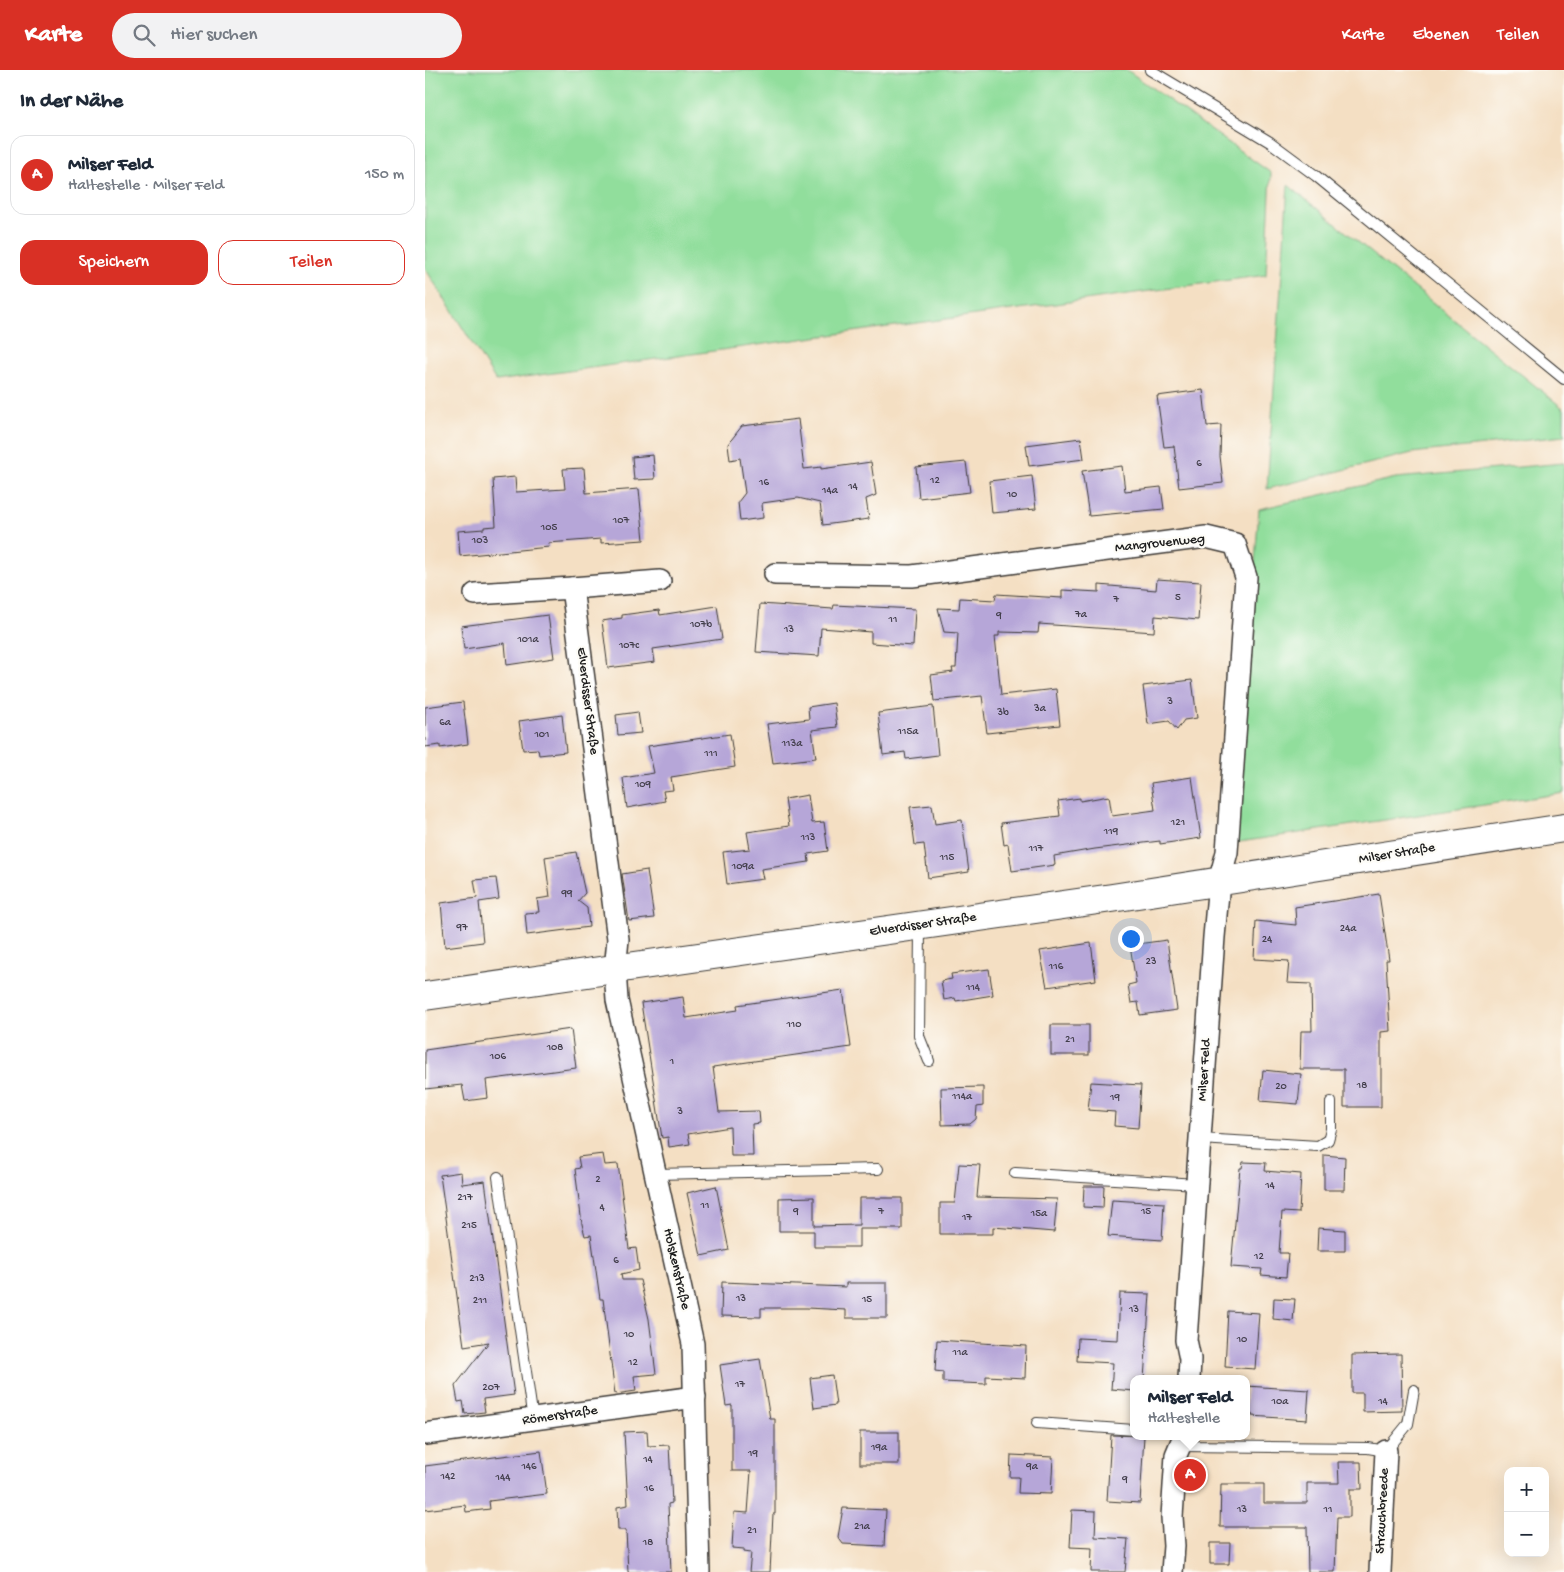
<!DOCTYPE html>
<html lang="de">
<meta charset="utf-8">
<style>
:root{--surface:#fff;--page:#f2f2f3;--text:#1f2937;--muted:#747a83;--line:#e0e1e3;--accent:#d93025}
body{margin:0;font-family:"Gochi Hand",sans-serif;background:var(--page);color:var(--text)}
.controls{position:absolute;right:15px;bottom:15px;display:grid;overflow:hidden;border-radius:10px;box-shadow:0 5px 20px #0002}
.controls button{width:45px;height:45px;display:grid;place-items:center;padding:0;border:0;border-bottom:1px solid var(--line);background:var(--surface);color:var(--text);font:25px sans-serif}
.you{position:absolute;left:705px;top:868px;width:18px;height:18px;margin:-12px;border:4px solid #fff;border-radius:50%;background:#1a73e8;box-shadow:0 0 0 8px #1a73e833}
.badge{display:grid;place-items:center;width:32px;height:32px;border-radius:50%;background:var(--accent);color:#fff;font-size:16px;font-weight:700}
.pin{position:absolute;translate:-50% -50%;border:2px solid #fff;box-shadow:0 1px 5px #0006}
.popup{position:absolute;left:705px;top:1305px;width:120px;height:65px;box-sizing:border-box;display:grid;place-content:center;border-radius:10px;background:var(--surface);filter:drop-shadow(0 1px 4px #0005);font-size:16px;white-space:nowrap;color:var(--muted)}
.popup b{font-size:19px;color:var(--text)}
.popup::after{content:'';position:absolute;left:50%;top:100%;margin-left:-10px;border:10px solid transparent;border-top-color:var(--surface)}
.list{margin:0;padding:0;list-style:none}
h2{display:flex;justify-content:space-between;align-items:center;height:65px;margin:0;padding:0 20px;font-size:21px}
h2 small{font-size:16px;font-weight:400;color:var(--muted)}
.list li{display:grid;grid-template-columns:32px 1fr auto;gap:15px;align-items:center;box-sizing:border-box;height:80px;margin:0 10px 10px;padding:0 10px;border:1px solid var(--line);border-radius:15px}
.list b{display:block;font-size:19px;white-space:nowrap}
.list p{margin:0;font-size:16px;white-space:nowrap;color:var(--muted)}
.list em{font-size:16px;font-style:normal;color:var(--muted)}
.actions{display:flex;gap:10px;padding:15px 20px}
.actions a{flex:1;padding:11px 0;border:1px solid var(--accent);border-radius:15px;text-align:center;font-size:18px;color:var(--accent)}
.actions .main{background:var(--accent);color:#fff}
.icon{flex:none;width:28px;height:28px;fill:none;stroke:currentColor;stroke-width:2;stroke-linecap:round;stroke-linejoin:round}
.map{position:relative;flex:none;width:1139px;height:1502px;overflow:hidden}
header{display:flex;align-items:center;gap:30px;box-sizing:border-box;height:70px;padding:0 25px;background:var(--accent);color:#fff}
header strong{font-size:24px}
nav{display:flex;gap:28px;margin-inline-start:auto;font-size:18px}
.search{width:350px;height:45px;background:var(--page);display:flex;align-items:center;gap:12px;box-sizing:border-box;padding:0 18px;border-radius:28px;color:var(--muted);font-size:19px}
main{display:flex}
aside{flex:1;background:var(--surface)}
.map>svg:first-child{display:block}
</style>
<header>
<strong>Karte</strong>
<div class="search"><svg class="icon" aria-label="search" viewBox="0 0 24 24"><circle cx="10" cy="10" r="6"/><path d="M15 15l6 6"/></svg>Hier suchen</div>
<nav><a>Karte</a><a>Ebenen</a><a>Teilen</a></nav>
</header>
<main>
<aside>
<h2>In der Nähe<small></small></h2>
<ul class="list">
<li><span class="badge">A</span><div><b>Milser Feld</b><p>Haltestelle · Milser Feld</p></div><em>150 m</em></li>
</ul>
<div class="actions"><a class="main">Speichern</a><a>Teilen</a></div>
</aside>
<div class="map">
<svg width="1139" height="1502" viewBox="0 0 1139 1502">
<rect width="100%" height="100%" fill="#fdfcf7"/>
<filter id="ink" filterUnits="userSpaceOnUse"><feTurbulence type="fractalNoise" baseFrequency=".02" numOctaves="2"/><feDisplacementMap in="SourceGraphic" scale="10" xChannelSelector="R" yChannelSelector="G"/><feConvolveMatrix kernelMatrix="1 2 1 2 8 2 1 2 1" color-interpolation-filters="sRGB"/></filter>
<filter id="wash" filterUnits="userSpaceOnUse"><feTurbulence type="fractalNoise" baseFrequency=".0096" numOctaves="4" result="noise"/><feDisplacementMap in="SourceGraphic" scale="20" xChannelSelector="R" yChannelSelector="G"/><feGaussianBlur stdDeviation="1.12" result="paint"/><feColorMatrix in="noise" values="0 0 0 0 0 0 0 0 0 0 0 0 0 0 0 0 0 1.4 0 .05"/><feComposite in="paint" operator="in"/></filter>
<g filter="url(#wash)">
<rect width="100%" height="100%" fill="#f4dfc3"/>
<g fill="#91de9c" stroke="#567d5c">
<polygon points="0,0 702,0 846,103 841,205 71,311 0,198"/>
<polygon points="863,115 1139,339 1139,366 987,383 842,419"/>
<polygon points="1139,393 1139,723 808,773 834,439 971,408"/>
</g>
<g id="blocks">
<g fill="#b6a6d8">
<polygon points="778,320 782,356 796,355 795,386 798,413 754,418 749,376 739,377 732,326"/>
<polygon points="373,349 379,399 396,397 396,399 446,392 451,425 441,429 444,449 398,455 395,433 373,428 337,433 338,448 315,451 313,432 320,423 315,388 305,390 303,374 317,356"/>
<polygon points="656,368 659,389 604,396 601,375"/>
<polygon points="228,385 230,409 209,410 207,387"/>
<polygon points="541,392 545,422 494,428 491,397"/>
<polygon points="697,396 700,421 736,417 739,439 664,446 657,401"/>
<polygon points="159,398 161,423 214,419 219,470 176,473 176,469 123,473 124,477 35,486 33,461 59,459 59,457 71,456 68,409 90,407 91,422 140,419 138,399"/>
<polygon points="607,406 611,439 567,443 564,411"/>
<polygon points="732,509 776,512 773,550 730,546 729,562 614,554 613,563 574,562 574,566 570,566 576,625 631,619 635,655 562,663 557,626 509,631 506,605 528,602 527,598 531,598 533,563 519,562 513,538 534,539 535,528 570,530 571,524 637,528 637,520 674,522 674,515 731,520"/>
<polygon points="335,534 408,539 409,535 490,539 488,576 446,573 446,562 396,558 394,586 331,582"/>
<polygon points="292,536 297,569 228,579 230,592 183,598 177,551 197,548 197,545 234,540 235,545"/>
<polygon points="123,545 129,588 82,595 80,573 39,579 36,556"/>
<polygon points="767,610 772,648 759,650 752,660 744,651 723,654 718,616"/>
<polygon points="38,632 43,674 15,678 15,675 0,677 0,637"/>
<polygon points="409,633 412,657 387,660 391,688 348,693 342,654 384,649 383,637"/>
<polygon points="508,636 513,685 481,689 480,682 458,685 453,643"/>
<polygon points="213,642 216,663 193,665 191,645"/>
<polygon points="137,645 141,682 114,685 113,679 98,680 94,651"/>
<polygon points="305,664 310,697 246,707 248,720 238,721 240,731 202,738 198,708 229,703 223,676"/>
<polygon points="767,707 776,768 735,774 735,771 670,779 629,786 630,795 587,801 583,774 579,775 576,753 635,746 633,731 655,728 655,731 684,726 687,746 730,740 726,713"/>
<polygon points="383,725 387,753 399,752 403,781 383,784 384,792 336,799 338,809 302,814 298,782 325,779 322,762 364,756 360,729"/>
<polygon points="507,735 510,754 537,750 544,802 503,808 499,774 490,775 485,737"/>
<polygon points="151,782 160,823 153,831 162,838 164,857 102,865 100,843 114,842 112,829 125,827 120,787"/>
<polygon points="222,800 229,848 204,851 197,804"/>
<polygon points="71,808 74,829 54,832 58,872 20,877 16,833 52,828 49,810"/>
<polygon points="954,824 964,890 961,890 965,961 956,962 956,1037 919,1037 919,999 875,999 876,961 887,961 886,914 862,913 864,891 829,889 831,851 871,855 870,837"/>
<polygon points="742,870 752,940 715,945 713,932 706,933 703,915 711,913 705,875"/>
<polygon points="666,873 671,910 622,917 615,881"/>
<polygon points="564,899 568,925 531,931 530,928 519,930 516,911 527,909 526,904"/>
<polygon points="418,920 426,977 288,997 294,1042 334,1041 335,1053 327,1054 328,1086 306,1086 305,1057 263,1064 265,1074 244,1077 243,1067 237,1068 216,933 258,927 261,948 313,940 312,935"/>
<rect x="626" y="955" width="38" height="30"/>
<polygon points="146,959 151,998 61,1010 63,1028 40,1031 37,1015 0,1019 0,980"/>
<polygon points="838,1000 876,1004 873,1034 835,1031"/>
<polygon points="666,1012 716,1015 713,1058 689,1056 690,1042 663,1040"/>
<polygon points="558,1017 558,1036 552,1037 551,1049 545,1054 517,1055 516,1018"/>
<polygon points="178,1084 180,1095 193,1094 204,1179 211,1178 214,1200 196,1204 197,1210 215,1210 224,1249 231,1304 209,1306 211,1321 190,1324 178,1229 175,1229 166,1165 160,1166 157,1154 150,1099 155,1098 153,1087"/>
<polygon points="899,1085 920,1087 919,1120 899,1120"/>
<polygon points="818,1092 841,1093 840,1101 876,1104 874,1143 857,1142 854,1183 863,1183 861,1207 836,1205 837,1199 806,1197 815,1098 817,1098"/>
<polygon points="534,1094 555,1095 552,1127 632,1129 629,1162 568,1157 568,1164 515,1164 515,1133 530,1133"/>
<polygon points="36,1102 37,1114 60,1111 89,1325 58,1329 60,1342 40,1344 38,1331 33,1332 30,1316 64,1272 39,1276 15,1105"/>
<polygon points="291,1116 304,1180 276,1186 262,1123"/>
<polygon points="659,1116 679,1116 678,1138 658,1137"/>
<polygon points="389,1127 389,1156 434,1155 434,1128 477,1128 477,1159 434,1159 434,1177 389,1177 389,1161 354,1161 354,1128"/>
<polygon points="687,1130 739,1133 737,1170 683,1166"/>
<polygon points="893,1158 920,1160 920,1181 892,1181"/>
<polygon points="297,1212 421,1217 421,1213 462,1213 462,1248 421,1248 421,1240 382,1238 336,1238 336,1247 296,1246"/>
<polygon points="695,1223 725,1224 719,1309 709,1309 709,1321 686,1319 688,1293 652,1291 653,1268 693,1270"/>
<polygon points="849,1228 870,1229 868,1251 848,1249"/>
<polygon points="803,1241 834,1243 830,1299 800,1297"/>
<polygon points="512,1270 601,1276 600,1308 561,1306 561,1314 518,1312 518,1302 510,1301"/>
<polygon points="976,1284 977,1341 938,1342 938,1323 927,1323 927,1285"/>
<polygon points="335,1289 345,1349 350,1349 350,1444 348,1444 345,1502 324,1502 326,1483 319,1482 319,1479 307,1478 309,1442 323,1443 326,1401 307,1401 307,1335 301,1336 295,1295"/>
<polygon points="407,1305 411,1335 389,1338 385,1308"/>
<polygon points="821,1316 884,1320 882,1350 827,1346 827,1344 821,1343"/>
<polygon points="222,1361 223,1376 244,1375 247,1433 243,1434 246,1502 203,1502 201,1460 193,1460 192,1437 203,1435 199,1362"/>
<rect x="435" y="1362" width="39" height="32"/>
<polygon points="686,1365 719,1366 715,1433 682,1431"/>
<polygon points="116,1381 122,1424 64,1431 65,1439 41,1442 40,1435 0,1440 0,1396"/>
<polygon points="586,1385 628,1387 626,1424 593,1423 594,1407 585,1407"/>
<polygon points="913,1392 936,1392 937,1419 925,1419 925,1447 912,1447 910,1502 883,1502 882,1457 795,1457 796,1414 839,1414 839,1433 882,1433 882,1413 914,1413"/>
<polygon points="418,1438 461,1440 459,1476 418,1474 413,1467"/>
<polygon points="647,1440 671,1441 670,1467 703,1469 700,1502 666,1502 667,1478 645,1477"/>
<polygon points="785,1473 805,1473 804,1494 785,1494"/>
</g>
</g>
</g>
<g filter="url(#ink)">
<use href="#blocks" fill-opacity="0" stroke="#3c3935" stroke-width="1"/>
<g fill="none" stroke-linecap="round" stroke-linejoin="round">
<defs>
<g id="lane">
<polyline points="725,0 845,72 891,106 1139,309"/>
<polyline points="495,857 494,966 504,991"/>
<polyline points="775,1069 893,1076 903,1070 906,1059 906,1032"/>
<polyline points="590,1103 772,1114"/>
<polyline points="230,1104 453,1099"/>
<polyline points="73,1107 108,1350"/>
<polyline points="612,1353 709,1360"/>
<polyline points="755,1376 943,1378 961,1381 983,1354 989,1320"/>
</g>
<g id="street">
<polyline points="350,504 487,506 781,467 810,474 821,507 802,782 794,812 789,867 761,1270 765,1289 764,1309"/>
<polyline points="147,518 235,511"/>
<polyline points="50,524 147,518 193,869 190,900 192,930 268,1274 274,1502"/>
<polyline points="0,1364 270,1327"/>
<polyline points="747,1502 749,1476 747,1447 751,1385 759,1366"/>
<polyline points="955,1502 961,1381"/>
</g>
<polyline id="secondary" points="0,926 687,828 1139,758"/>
</defs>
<use href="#lane" stroke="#3c3935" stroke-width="12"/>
<use href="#street" stroke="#3c3935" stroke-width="24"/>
<use href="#secondary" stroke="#3c3935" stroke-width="30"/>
<use href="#lane" stroke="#fff" stroke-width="10"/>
<use href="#street" stroke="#fff" stroke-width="21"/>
<use href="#secondary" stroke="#fff" stroke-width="28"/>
</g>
</g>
<g text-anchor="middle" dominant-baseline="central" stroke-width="4.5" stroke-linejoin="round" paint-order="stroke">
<g font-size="11" fill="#423e4b">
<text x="774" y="394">6</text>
<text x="510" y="411">12</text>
<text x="339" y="413">16</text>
<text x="428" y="417">14</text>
<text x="405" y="421">14a</text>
<text x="587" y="425">10</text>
<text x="196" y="451">107</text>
<text x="124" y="458">105</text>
<text x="55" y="471">103</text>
<text x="753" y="528">5</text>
<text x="691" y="530">7</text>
<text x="656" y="545">7a</text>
<text x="574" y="546">9</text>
<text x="468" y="550">11</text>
<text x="276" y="555">107b</text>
<text x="364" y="560">13</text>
<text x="103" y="570">101a</text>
<text x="204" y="576">107c</text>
<text x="745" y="632">3</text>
<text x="615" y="639">3a</text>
<text x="578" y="643">3b</text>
<text x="20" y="653">6a</text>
<text x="483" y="662">115a</text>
<text x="117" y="665">101</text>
<text x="367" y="674">113a</text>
<text x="286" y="684">111</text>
<text x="218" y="715">109</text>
<text x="753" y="753">121</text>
<text x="686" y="762">119</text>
<text x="383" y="768">113</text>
<text x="611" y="779">117</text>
<text x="522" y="788">115</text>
<text x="318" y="797">109a</text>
<text x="142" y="824">99</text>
<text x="37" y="858">97</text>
<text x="923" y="859">24a</text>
<text x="842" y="870">24</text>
<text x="726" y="892">23</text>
<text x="631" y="897">116</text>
<text x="548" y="918">114</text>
<text x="369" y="955">110</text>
<text x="645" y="970">21</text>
<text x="130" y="978">108</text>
<text x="73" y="987">106</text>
<text x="247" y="992">1</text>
<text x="937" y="1016">18</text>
<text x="856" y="1017">20</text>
<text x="537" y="1027">114a</text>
<text x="690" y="1028">19</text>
<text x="255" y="1042">3</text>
<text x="173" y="1110">2</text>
<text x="845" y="1116">14</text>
<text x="40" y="1128">217</text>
<text x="280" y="1136">11</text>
<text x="177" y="1138">4</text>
<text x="371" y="1142">9</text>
<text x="456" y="1142">7</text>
<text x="721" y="1142">15</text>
<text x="614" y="1144">15a</text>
<text x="542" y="1148">17</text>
<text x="44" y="1156">215</text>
<text x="834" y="1187">12</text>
<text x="191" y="1191">6</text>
<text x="52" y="1209">213</text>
<text x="316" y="1229">13</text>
<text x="442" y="1230">15</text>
<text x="55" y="1231">211</text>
<text x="709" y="1240">13</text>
<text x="204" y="1265">10</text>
<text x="817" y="1270">10</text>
<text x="535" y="1283">11a</text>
<text x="208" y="1293">12</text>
<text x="315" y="1315">17</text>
<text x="66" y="1318">207</text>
<text x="855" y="1332">10a</text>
<text x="958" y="1332">14</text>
<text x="454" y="1378">19a</text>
<text x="328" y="1384">19</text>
<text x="223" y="1390">14</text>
<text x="104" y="1397">146</text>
<text x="607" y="1397">9a</text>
<text x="23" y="1407">142</text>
<text x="78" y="1408">144</text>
<text x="700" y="1410">9</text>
<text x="224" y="1419">16</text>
<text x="817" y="1440">13</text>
<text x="903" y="1440">11</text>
<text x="437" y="1457">21a</text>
<text x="327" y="1461">21</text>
<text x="223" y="1473">18</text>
</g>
<g font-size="14" fill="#1c1c1c" stroke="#fdfcf7">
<text transform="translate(735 474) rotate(-6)">Mangrovenweg</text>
<text transform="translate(162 631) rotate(83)">Elverdisser Straße</text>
<text transform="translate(972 784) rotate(-9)">Milser Straße</text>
<text transform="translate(498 855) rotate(-8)">Elverdisser Straße</text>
<text transform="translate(780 1000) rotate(-86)">Milser Feld</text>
<text transform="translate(251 1199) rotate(77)">Holskenstraße</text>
<text transform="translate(135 1346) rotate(-8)">Römerstraße</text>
<text transform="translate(958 1441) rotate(-87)">Strauchbreede</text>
</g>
</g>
</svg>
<div class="controls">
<button>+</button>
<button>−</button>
</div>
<div class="you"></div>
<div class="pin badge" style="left:765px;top:1405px">A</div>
<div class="popup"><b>Milser Feld</b>Haltestelle</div>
</div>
</main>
